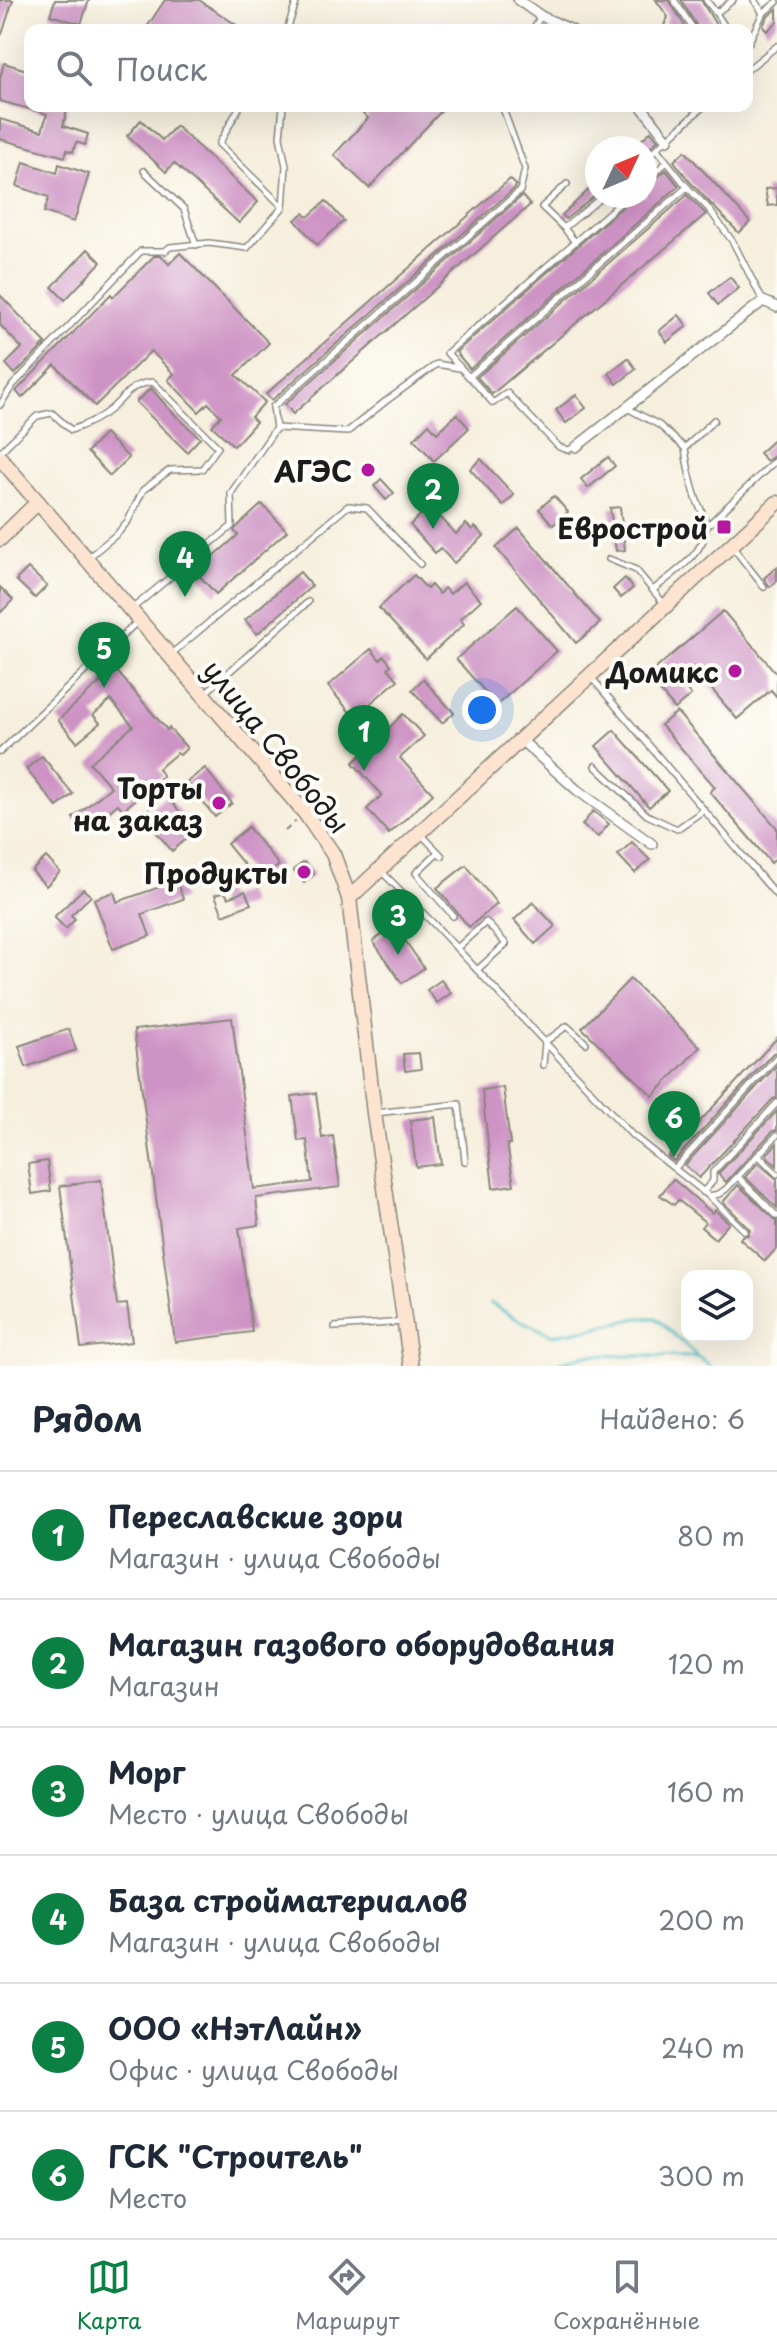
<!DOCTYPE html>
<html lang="ru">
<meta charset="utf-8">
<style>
:root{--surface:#fff;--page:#f6f6f7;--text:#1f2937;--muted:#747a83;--line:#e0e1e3;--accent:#0b8043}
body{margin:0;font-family:"Playpen Sans",sans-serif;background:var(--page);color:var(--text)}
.controls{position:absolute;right:24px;bottom:24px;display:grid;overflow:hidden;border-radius:16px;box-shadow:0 8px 32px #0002}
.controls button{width:72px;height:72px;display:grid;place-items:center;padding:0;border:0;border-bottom:2px solid var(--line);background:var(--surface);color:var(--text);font:40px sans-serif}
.compass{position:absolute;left:585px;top:136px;width:72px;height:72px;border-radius:50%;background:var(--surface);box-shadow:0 8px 32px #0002;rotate:46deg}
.you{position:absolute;left:482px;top:710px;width:28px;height:28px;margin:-20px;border:6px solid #fff;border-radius:50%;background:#1a73e8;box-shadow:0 0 0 12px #1a73e833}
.badge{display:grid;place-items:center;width:52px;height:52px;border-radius:50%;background:var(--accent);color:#fff;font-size:26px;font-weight:700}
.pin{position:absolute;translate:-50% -66px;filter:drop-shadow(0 2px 4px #0008)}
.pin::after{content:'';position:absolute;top:42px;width:28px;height:24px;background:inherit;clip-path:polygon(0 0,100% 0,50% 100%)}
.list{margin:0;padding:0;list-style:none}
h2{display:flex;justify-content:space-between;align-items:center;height:104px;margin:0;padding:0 32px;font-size:34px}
h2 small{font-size:26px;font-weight:400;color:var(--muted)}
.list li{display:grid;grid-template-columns:52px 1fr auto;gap:24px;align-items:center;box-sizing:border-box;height:128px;padding:0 32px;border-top:2px solid var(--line)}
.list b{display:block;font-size:30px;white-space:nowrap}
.list p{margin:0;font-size:26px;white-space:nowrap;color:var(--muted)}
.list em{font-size:26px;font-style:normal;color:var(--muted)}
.icon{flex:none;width:44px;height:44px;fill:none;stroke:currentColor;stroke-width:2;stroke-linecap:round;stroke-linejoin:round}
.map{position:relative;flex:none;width:777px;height:1366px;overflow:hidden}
.search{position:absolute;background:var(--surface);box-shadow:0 8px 32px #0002;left:24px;right:24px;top:24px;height:88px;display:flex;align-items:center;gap:20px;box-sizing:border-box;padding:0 28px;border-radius:16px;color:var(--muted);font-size:30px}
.sheet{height:872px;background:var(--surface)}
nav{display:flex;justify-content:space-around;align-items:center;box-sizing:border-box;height:112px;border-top:2px solid var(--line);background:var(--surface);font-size:22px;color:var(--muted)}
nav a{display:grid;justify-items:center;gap:4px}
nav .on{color:var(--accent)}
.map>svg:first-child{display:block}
</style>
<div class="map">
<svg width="777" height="1366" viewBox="0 0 777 1366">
<rect width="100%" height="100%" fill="#fdfcf7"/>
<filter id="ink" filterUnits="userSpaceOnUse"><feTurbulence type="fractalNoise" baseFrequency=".0125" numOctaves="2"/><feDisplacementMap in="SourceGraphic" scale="16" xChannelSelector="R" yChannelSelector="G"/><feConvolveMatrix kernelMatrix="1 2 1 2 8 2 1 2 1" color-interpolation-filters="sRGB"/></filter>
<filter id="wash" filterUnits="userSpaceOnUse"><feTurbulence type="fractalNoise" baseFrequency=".006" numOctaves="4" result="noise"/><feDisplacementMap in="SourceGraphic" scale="32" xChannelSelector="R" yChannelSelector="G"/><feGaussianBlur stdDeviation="1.8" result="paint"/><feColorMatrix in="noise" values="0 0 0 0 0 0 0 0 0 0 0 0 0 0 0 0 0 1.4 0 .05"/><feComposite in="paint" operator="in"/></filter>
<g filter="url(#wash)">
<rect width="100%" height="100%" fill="#f6efdd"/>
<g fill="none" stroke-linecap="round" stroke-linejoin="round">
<g stroke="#4fbcc7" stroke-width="3">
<polyline points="490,1303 517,1319 553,1335 589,1329 638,1318 656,1318 698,1357"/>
<polyline points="549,1366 585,1355 698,1357 710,1366"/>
</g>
</g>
<g id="blocks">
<g fill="#ce93c5">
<polygon points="0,0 13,0 2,34 0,34"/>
<polygon points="55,0 89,0 81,24 50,15"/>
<polygon points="165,0 199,0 244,30 145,30"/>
<polygon points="656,0 669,0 687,30 662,30 668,17"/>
<polygon points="681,0 701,0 719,30 699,30"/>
<polygon points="777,9 777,22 767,31 763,26 767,17"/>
<polygon points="4,63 30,71 30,106 68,106 63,126 88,134 85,145 76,142 73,152 67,150 65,157 0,139 0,119 42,131 47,114 0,101 0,78"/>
<polygon points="356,106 446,106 369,188 334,155 368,118"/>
<polygon points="141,120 162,140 176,126 258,202 239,223 174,163 166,172 127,136"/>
<polygon points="651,131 658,140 645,152 645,148 633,148"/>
<polygon points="685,151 750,222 739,233 691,183 674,161"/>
<polygon points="24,162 57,173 59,164 89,174 74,222 44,212 49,197 17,186"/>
<polygon points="666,170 679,186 470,369 456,352 635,196 645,196 645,188"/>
<polygon points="510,179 516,185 515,188 272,400 266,394"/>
<polygon points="597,182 597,194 566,219 562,215"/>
<polygon points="777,188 777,205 768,206 765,189"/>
<polygon points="687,195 706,214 492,394 477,377"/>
<polygon points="522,196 530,205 293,414 285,404"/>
<polygon points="326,201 344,221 317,245 295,220 304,213 308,217"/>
<polygon points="88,249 101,262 65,300 52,287"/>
<polygon points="180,253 269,343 236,375 265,402 251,417 256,422 234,446 212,426 221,416 208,403 199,412 168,380 174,374 151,351 95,406 55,365 22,398 16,391 111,294 113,297 154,256 161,256 169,264"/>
<polygon points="730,277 739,288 718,305 709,293"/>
<polygon points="0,295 46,343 15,374 6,364 22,348 0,325"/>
<polygon points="679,315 687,326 667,342 659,331"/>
<polygon points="628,358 636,369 617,384 609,373"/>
<polygon points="151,388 170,410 200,438 187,452 136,402"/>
<polygon points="576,395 586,408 566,423 556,410"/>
<polygon points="457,414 469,428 434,461 414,439 429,424 437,433"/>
<polygon points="105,434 129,458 110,476 87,452"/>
<polygon points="777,437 777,454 767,461 759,453"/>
<polygon points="608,457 615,466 588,488 581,479"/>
<polygon points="481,459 514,495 503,506 470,469"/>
<polygon points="381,479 394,493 386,500 374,486"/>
<polygon points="554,496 568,512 553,525 539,509"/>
<polygon points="262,504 287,531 216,594 196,572 238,535 234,531 237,527"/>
<polygon points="430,506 456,534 466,524 472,530 475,527 484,536 454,563 440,548 435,553 410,525"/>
<polygon points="620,507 625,550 616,551 610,508"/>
<polygon points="519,528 600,623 576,643 496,548"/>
<polygon points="777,567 777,581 770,587 764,578"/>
<polygon points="28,568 47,586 35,598 16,580"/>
<polygon points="300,572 312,586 257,634 245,620"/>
<polygon points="414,575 427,589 431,585 439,594 444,588 450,594 464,582 481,600 460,619 464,624 426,659 379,608"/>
<polygon points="625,578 633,588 621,598 613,589"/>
<polygon points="0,587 13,600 0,613"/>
<polygon points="517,606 557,651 497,705 456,659"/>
<polygon points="723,611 777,674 777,697 771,690 737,719 693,667 679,680 691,695 675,709 647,676"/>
<polygon points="371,649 380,660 384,656 391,665 388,668 398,680 354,717 328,686"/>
<polygon points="115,669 167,730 169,728 187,748 180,755 177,753 158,769 163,776 123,810 118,804 85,832 73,818 111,787 90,763 133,726 111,700 93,715 100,723 77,742 58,720"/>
<polygon points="423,679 454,713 442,723 412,690"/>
<polygon points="677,712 777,828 777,858 771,863 710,792 715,787 661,725"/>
<polygon points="403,714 424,736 400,758 433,794 389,834 367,809 382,795 353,763"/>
<polygon points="614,730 668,791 649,807 596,746"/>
<polygon points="42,756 73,794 57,807 26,769"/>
<polygon points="205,768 232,803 215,817 187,782"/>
<polygon points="166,795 196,831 172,851 142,815"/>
<polygon points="593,811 609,824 598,837 582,825"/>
<polygon points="248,827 279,865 258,882 227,844"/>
<polygon points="632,842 650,860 635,873 618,855"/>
<polygon points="46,857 60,872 46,886 32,871"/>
<polygon points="304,862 314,874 304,883 293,870"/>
<polygon points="466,865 497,904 469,927 437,888"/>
<polygon points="177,881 183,899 142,914 150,936 113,949 94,899 114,892 117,902"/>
<polygon points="83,889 91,896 71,915 75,919 66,929 54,917"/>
<polygon points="245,891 251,904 223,915 215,895 225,892 228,898"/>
<polygon points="533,902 555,926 535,944 514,920"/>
<polygon points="395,926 424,968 402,983 373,941"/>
<polygon points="630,979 700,1047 653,1096 582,1028"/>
<polygon points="441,980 451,993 437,1003 427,990"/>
<polygon points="232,1018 254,1189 312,1182 307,1140 298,1141 292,1096 316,1093 322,1138 333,1136 340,1187 256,1198 259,1225 239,1228 252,1332 175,1342 134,1030"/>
<polygon points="69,1029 76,1050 26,1067 19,1046"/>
<polygon points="777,1038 777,1052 773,1053 674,1161 668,1156"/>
<polygon points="419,1053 421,1069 405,1071 403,1054"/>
<polygon points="777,1065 777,1098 773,1099 699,1178 685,1165"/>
<polygon points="503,1087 510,1144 507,1144 514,1185 493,1188 482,1090"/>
<polygon points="777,1111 777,1130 773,1131 726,1182 718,1174"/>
<polygon points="435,1117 441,1164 416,1167 410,1120"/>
<polygon points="777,1143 777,1166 766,1155"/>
<polygon points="47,1161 51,1191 32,1194 28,1164"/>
<polygon points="758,1163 777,1179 777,1208 745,1177"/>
<polygon points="673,1179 712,1213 715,1210 729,1223 715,1239 701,1227 705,1222 678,1200 674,1205 660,1195"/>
<polygon points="101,1180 117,1305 127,1304 132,1342 81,1348 60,1186"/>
<polygon points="738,1185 777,1221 777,1248 765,1261 740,1239 742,1236 748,1235 750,1229 723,1202"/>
</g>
</g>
</g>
<g filter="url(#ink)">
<use href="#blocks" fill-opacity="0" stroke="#89867c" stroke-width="2"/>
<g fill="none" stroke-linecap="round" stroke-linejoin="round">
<defs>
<g id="lane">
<polyline points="674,0 694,30"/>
<polyline points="706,0 716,13"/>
<polyline points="754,0 763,13"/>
<polyline points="287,30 297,0"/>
<polyline points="533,30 540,17"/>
<polyline points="727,30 716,13 733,0"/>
<polyline points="749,42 763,13 777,2"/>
<polyline points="747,70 777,46"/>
<polyline points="240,106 219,144 282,206"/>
<polyline points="657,149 687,187 708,208 733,242 763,301"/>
<polyline points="645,159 704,106"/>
<polyline points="144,171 184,209 196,245"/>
<polyline points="645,181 667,162"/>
<polyline points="567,184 542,207 564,228 603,196"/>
<polyline points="628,196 447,353 469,377 687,187"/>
<polyline points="564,228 575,242"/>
<polyline points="469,376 493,403 507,393 559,447 568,450 575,447"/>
<polyline points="0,405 13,385 141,251 165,251 170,247 209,243 247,248 283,207 286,166 280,137 283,106"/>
<polyline points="627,408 659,425 685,448"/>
<polyline points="276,428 347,432 386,401 437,364 459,368"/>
<path d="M0,452L37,416L52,413L71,430C86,425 99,419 111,409C127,395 130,384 153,382L218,447L202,469L170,470L143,490L128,521L118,533L89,557"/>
<polyline points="707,526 777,459"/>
<polyline points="732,546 764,587"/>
<polyline points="609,559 636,570 665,605"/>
<path d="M653,590C671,575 705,554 706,528C707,519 699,507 696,498C691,482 687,466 685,448L714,420"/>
<polyline points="133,608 232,526 231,493 276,428 273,407 520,191 525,169 502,106"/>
<polyline points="170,655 348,506 367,508 420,564"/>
<polyline points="591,677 777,896"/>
<polyline points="204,694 308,602"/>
<polyline points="0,752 138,621"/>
<polyline points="595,766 647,815 677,829 704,810"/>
<polyline points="421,834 442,856"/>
<polyline points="438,852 416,873 453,916"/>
<polyline points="381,871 433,923 632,1135 709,1196 719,1194 726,1189 777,1135"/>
<polyline points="457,948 486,922 506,944 477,970"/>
<polyline points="543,1065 545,1042 567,1026 586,1043"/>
<polyline points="375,1113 459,1104 465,1161"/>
<polyline points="758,1155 777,1174"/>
<polyline points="675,1168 777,1057"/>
<polyline points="738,1177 777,1216"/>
<polyline points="703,1192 713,1181 713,1172 777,1103"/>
<polyline points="710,1197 745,1231"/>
<polyline points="335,1327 403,1322"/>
</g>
<g id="street">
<polyline points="518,0 541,16 572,30"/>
<polyline points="641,106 668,140"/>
<polyline points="576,447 763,301 777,307"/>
<polyline points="522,741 577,790 652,844"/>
</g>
<g id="secondary">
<polyline points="0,458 305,813 333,854 349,898 374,1113 411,1366"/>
<polyline points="0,539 38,502"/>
<polyline points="349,898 777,503"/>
</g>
</defs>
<use href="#lane" stroke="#89867c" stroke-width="8"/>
<use href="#street" stroke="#89867c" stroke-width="12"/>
<use href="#secondary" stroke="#89867c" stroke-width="17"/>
<polyline stroke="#89867c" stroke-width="2" stroke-dasharray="6 6" stroke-linecap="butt" points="285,831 296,821"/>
<use href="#lane" stroke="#fff" stroke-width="5"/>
<use href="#street" stroke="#fff" stroke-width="9"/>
<use href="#secondary" stroke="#fde4d1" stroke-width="14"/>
</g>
</g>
<g fill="#b5179e" stroke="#fdfcf7" stroke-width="3">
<circle cx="368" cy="470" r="8"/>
<rect x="716" y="519" width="16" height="16" rx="4"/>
<circle cx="735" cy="671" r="8"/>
<circle cx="219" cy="803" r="8"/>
<circle cx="304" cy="872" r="8"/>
</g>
<g text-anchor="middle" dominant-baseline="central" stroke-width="8" stroke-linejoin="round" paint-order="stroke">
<g font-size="28" font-weight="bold" fill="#1c1c1c" stroke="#fdfcf7" text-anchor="end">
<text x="352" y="470">АГЭС</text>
<text x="708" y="527">Еврострой</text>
<text x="719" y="671">Домикс</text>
<text x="203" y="787">Торты<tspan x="203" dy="32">на заказ</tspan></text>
<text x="288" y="872">Продукты</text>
</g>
<g font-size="28" fill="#1c1c1c" stroke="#fdfcf7">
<text transform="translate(277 746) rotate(51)">улица Свободы</text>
</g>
</g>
</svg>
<div class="controls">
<button><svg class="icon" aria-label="layers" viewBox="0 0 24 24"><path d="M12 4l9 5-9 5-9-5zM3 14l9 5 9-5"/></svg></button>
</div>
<svg class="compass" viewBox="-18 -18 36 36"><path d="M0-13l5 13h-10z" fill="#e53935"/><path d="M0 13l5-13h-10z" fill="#747a83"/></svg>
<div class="you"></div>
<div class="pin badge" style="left:364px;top:771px">1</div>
<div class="pin badge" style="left:433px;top:529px">2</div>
<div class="pin badge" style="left:398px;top:955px">3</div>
<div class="pin badge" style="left:185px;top:597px">4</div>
<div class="pin badge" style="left:104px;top:688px">5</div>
<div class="pin badge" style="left:674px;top:1157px">6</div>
<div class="search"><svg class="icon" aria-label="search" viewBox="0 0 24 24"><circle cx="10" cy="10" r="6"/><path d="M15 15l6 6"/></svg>Поиск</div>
</div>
<section class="sheet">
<h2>Рядом<small>Найдено: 6</small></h2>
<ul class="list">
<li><span class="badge">1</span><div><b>Переславские зори</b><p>Магазин · улица Свободы</p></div><em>80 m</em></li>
<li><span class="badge">2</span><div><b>Магазин газового оборудования</b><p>Магазин</p></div><em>120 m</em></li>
<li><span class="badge">3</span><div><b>Морг</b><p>Место · улица Свободы</p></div><em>160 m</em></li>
<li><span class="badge">4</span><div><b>База стройматериалов</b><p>Магазин · улица Свободы</p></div><em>200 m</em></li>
<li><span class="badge">5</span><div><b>ООО «НэтЛайн»</b><p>Офис · улица Свободы</p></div><em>240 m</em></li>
<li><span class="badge">6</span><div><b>ГСК &quot;Строитель&quot;</b><p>Место</p></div><em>300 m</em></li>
</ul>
</section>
<nav>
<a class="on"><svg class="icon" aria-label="map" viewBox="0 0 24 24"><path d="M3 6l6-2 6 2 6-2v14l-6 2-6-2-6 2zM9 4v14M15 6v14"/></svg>Карта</a>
<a><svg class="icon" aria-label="directions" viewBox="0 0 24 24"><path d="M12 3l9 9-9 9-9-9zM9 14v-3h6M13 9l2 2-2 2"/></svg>Маршрут</a>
<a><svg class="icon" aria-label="saved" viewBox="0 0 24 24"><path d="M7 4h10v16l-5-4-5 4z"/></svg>Сохранённые</a>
</nav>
